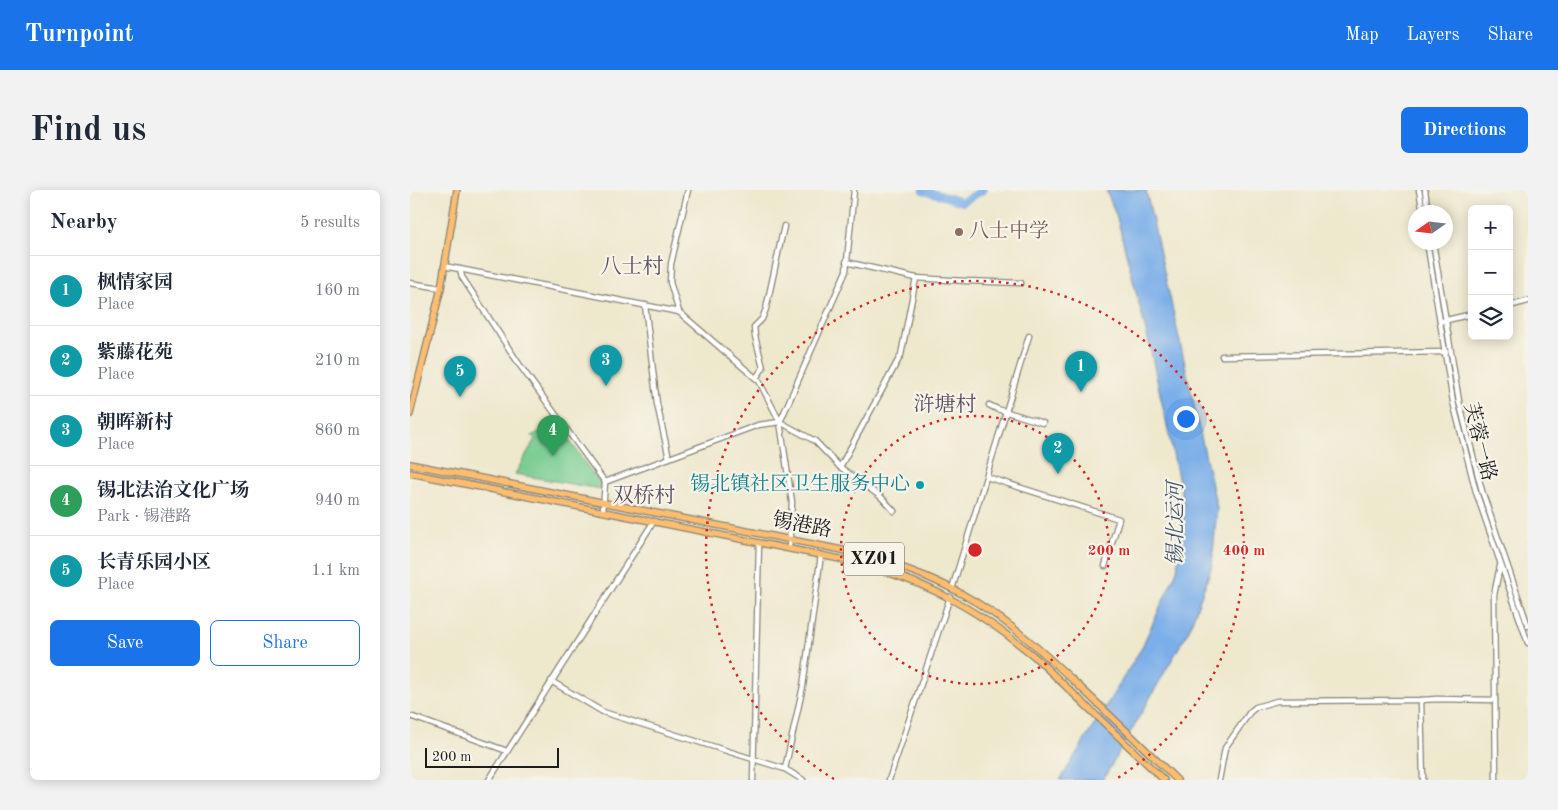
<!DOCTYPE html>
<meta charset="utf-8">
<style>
:root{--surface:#fff;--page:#f2f2f3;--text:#1f2937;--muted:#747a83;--line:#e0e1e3;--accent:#1a73e8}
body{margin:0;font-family:"Old Standard TT","Noto Serif SC",serif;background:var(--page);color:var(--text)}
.controls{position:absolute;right:15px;top:15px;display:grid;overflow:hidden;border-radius:8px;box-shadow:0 2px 12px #0003}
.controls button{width:45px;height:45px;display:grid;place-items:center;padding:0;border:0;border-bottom:1px solid var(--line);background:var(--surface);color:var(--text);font:25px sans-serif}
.compass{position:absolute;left:998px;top:15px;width:45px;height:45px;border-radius:50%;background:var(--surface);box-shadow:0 2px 12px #0003;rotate:256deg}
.scale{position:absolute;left:15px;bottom:12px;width:134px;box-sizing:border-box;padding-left:5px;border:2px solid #1c1c1c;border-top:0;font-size:14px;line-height:18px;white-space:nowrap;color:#1c1c1c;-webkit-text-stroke:4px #f7f3e8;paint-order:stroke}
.you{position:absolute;left:775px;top:228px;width:18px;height:18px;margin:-12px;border:4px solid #fff;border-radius:50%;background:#1a73e8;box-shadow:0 0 0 8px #1a73e833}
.badge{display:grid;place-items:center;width:32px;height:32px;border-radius:50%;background:var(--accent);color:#fff;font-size:16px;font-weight:700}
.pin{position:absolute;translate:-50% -41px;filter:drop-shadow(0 1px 2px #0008)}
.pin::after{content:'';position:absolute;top:26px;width:18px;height:15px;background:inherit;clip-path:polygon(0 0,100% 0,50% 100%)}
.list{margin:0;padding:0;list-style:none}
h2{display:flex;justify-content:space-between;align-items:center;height:65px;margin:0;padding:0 20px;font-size:21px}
h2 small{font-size:16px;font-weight:400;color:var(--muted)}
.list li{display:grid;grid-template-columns:32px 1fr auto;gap:15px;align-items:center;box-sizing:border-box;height:70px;padding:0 20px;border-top:1px solid var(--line)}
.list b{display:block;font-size:19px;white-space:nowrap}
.list p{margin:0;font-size:16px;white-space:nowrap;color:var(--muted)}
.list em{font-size:16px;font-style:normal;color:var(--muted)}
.actions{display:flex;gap:10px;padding:15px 20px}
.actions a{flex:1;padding:11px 0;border:1px solid var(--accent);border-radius:8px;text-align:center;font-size:18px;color:var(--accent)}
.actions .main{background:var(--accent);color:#fff}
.icon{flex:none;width:28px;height:28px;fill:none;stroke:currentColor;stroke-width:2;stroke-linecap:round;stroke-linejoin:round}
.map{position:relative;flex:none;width:1118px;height:590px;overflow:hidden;border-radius:8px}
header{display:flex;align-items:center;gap:30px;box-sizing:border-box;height:70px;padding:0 25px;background:var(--accent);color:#fff}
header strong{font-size:24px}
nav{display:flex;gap:28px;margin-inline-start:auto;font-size:18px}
.intro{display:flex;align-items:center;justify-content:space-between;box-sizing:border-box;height:120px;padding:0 30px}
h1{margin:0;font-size:35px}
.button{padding:12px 22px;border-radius:8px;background:var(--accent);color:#fff;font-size:18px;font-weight:700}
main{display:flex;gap:30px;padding:0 30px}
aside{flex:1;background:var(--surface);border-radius:8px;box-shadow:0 2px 12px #0003}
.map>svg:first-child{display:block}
</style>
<header>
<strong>Turnpoint</strong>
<nav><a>Map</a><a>Layers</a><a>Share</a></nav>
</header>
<div class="intro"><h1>Find us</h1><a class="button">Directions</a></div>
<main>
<aside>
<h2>Nearby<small>5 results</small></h2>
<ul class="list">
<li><span class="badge" style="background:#0f9aa8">1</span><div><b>枫情家园</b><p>Place</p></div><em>160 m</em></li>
<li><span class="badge" style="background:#0f9aa8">2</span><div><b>紫藤花苑</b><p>Place</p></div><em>210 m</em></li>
<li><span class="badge" style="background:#0f9aa8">3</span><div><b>朝晖新村</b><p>Place</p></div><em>860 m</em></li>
<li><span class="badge" style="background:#2e9e5b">4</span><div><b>锡北法治文化广场</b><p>Park · 锡港路</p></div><em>940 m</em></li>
<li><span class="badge" style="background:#0f9aa8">5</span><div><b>长青乐园小区</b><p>Place</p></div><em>1.1 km</em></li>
</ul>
<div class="actions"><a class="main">Save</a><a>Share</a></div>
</aside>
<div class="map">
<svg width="1118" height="590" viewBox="0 0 1118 590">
<rect width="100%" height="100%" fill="#f7f3e8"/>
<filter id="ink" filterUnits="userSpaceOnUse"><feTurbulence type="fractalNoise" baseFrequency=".02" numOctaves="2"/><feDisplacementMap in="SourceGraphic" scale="10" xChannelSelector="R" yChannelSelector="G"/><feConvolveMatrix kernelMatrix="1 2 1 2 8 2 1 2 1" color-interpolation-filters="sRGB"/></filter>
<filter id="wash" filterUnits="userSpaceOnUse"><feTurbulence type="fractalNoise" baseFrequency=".0096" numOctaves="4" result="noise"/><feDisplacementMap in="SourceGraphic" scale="20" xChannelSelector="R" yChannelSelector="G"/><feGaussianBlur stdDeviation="1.12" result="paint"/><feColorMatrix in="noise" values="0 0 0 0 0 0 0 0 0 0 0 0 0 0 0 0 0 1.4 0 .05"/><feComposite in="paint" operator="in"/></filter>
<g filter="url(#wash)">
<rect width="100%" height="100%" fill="#eee8cd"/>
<polygon fill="#77cc90" stroke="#4a7456" points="146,231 182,283 192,294 190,299 105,284 125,249 122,246"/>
<polygon fill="#7cafe9" stroke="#4c6682" points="696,0 736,0 807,318 802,376 779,440 693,590 650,590 731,459 767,380 774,315 739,153 707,28"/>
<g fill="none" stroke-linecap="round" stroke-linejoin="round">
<polyline stroke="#7cafe9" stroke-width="8" points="513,0 552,12 573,0"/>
</g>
</g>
<g filter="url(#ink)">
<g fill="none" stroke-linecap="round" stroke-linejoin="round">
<defs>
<g id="minor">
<polyline points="1009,0 1013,22"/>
<polyline points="1015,0 1018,22"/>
<polyline points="1017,52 1043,212 1066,302 1118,453"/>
<polyline points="1023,52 1049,211 1072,301 1118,436"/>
<polyline points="436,72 506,88 556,91 611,93"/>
<polyline points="34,76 269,122 349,191 370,232 382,312 379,358"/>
<polyline points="50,79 52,87 111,177 195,292"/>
<polyline points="0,93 31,98"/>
<polyline points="235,115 247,214 259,268"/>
<polyline points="1099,116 1118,111"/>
<polyline points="269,122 260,92 261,74 278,0"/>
<polyline points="1033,131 1062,124"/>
<polyline points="812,166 1036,162"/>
<polyline points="346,188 353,178 345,146 344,137 352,129 356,119 374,36"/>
<polyline points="579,215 587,219 633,233"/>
<polyline points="370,232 436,81 444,0"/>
<polyline points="430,277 491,165 506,88"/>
<polyline points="577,287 709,329 695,376"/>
<polyline points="193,321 195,292 348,235 370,232 405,251 430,277 471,307 484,321"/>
<polyline points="542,399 619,146"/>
<polyline points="141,491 193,522 375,579 393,590"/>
<polyline points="1011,510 1013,590"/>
<polyline points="0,526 97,561"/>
<polyline points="375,579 393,496 411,365"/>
<polyline points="79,590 244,331"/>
<polyline points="343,590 349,353"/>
<polyline points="479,590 540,407"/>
<polyline points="809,590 815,558 840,522 846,517 867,511 1011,510 1027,509 1085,510"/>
<polyline points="1086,590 1084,405 1090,376"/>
</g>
<g id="major">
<polyline points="0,224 31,98 47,0"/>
<path d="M0,274L432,360C473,370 515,383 552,404C596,428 632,461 668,495C701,526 734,558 767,590"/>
<path d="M0,283L430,369C510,388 561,414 625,467L754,590"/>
</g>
</defs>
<use href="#minor" stroke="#858274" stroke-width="7"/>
<use href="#major" stroke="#858274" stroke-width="8"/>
<use href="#minor" stroke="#fff" stroke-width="4.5"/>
<use href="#major" stroke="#fcbd6f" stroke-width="5.5"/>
</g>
</g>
<g fill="none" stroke="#d62828" stroke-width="2.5" stroke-dasharray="2.5 5">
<circle cx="565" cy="360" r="134"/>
<path d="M424 589A269 269 0 1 1 706 589"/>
</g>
<circle fill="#8d6e63" stroke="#f7f3e8" stroke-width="2" cx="549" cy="42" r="5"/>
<circle fill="#0f9aa8" stroke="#f7f3e8" stroke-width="2" cx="510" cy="295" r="5"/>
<g text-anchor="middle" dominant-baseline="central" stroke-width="4.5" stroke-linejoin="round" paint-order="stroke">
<rect fill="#f7f3e8" stroke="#5e5c59" stroke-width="1" x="434" y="352.5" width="60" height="33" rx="4"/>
<g font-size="19" font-weight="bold" fill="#1c1c1c">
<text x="464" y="369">XZ01</text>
</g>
<g font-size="20" fill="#785e54" stroke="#f7f3e8" text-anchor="start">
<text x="559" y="42">八士中学</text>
</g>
<g font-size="20" fill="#1c1c1c" stroke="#f7f3e8">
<text transform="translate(1069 252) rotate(76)">芙蓉一路</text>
<text transform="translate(392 336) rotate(11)">锡港路</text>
</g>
<g font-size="20" fill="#0d838f" stroke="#f7f3e8" text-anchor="end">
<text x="500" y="295">锡北镇社区卫生服务中心</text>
</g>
<g font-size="21" fill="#5a4e5f" stroke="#f7f3e8">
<text x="222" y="77">八士村</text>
<text x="535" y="215">浒塘村</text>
<text x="234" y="306">双桥村</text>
</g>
<g font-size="21" font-style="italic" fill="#42576e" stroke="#f7f3e8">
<text transform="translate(766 334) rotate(-90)">锡北运河</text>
</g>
</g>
<circle cx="565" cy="360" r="8" fill="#d62828" stroke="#f7f3e8" stroke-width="2.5"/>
<g font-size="15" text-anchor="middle" font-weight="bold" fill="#d62828" stroke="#f7f3e8" stroke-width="4.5" stroke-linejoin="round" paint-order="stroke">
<text x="699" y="365">200 m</text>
<text x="834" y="365">400 m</text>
</g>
</svg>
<div class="controls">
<button>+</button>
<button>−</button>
<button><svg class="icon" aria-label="layers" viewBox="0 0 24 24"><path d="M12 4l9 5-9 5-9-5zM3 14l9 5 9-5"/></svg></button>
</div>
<svg class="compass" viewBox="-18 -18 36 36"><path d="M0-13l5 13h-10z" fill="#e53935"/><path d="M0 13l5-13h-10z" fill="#747a83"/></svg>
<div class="scale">200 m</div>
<div class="you"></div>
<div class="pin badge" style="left:671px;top:202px;background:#0f9aa8">1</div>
<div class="pin badge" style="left:648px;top:284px;background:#0f9aa8">2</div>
<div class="pin badge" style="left:196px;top:196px;background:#0f9aa8">3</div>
<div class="pin badge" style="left:143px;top:266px;background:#2e9e5b">4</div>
<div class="pin badge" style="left:50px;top:207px;background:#0f9aa8">5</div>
</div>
</main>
